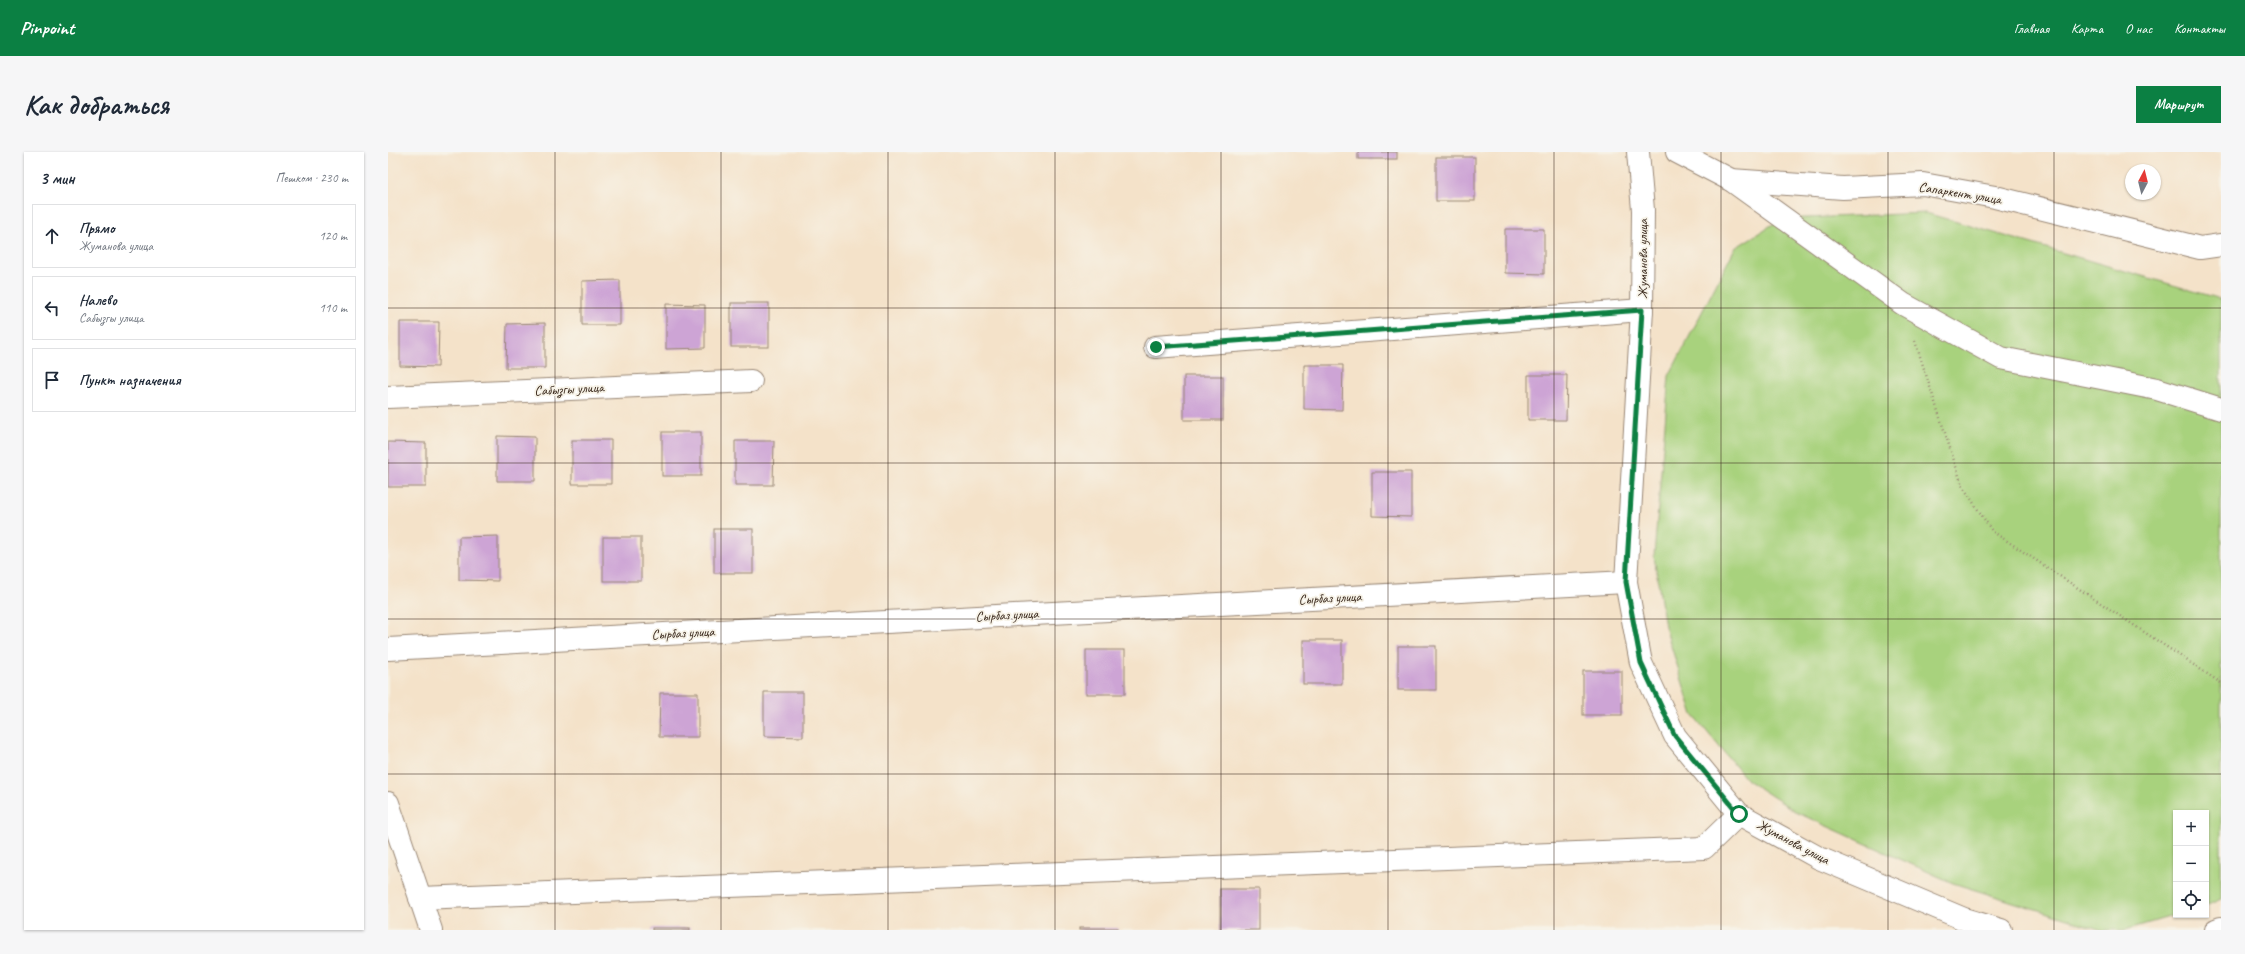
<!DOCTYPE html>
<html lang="ru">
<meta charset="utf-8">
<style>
:root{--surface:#fff;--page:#f6f6f7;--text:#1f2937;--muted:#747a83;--line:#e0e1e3;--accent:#0b8043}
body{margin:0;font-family:Caveat,sans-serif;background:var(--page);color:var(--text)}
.controls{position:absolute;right:12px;bottom:12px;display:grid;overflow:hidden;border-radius:0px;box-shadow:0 1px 3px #0004}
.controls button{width:36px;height:36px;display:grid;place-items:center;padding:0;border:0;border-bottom:1px solid var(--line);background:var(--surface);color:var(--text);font:20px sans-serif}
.compass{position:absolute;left:1737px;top:12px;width:36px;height:36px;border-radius:50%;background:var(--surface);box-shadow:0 1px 3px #0004;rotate:7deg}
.stop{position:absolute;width:12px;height:12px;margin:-9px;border:3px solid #0b8043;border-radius:50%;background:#fff}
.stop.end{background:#0b8043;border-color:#fff;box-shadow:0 1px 4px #0008}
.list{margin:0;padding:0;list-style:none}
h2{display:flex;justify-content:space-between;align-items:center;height:52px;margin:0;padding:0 16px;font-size:17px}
h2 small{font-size:13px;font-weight:400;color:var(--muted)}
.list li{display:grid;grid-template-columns:26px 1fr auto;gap:12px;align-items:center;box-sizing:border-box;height:64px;margin:0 8px 8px;padding:0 8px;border:1px solid var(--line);border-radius:0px}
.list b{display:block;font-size:15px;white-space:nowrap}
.list p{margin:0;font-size:13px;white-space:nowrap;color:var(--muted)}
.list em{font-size:13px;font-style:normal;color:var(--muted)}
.icon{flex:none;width:22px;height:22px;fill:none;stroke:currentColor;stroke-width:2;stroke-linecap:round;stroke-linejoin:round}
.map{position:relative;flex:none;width:1833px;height:778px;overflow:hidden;border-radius:0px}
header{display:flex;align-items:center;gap:24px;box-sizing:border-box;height:56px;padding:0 20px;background:var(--accent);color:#fff}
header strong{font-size:19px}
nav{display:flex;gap:22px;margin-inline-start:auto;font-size:14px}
.intro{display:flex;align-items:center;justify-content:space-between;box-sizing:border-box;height:96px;padding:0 24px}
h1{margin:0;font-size:28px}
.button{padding:10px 18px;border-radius:0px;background:var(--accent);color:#fff;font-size:14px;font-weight:700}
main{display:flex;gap:24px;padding:0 24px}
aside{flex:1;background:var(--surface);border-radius:0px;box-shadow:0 1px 3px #0004}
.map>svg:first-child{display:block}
</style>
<header>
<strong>Pinpoint</strong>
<nav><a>Главная</a><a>Карта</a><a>О нас</a><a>Контакты</a></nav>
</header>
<div class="intro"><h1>Как добраться</h1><a class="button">Маршрут</a></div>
<main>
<aside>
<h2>3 мин<small>Пешком · 230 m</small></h2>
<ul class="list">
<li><svg class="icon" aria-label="ahead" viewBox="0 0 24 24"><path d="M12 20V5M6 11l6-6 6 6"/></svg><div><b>Прямо</b><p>Жуманова улица</p></div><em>120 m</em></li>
<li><svg class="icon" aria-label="left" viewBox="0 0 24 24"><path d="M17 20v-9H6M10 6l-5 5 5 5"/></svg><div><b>Налево</b><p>Сабызгы улица</p></div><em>110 m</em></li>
<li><svg class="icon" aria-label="arrive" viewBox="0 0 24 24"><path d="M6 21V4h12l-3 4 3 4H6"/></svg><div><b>Пункт назначения</b></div></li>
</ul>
</aside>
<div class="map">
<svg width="1833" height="778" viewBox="0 0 1833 778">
<rect width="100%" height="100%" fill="#f7f3e8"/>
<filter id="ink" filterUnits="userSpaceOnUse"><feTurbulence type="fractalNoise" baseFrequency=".025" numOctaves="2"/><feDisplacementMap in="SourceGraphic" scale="8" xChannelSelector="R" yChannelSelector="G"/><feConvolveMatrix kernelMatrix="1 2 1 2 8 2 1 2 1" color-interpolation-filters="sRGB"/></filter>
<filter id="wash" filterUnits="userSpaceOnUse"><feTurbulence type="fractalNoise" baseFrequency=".012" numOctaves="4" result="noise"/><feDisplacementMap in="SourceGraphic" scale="16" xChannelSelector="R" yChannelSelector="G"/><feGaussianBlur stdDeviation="0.9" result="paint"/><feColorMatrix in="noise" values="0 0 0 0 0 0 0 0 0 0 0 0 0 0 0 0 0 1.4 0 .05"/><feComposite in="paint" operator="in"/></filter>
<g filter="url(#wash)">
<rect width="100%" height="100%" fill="#f4e2c9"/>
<polygon fill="#a8d27d" stroke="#727e4e" points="1538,61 1833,147 1833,747 1818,754 1818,661 1788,661 1788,763 1737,778 1714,778 1565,731 1410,661 1359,628 1305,563 1277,475 1266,404 1281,224 1347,96 1393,67"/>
<g id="blocks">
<g fill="#cda4d5">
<rect x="970" y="0" width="39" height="7"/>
<rect x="1048" y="5" width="39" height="44"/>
<polygon points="1117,77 1156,77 1156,122 1117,121"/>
<polygon points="232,128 232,173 194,173 194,129"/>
<rect x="343" y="151" width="38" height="44"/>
<polygon points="278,152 317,153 317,196 278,197"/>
<polygon points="12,170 51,170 50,215 12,214"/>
<polygon points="157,171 157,216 118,216 119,172"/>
<polygon points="916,213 955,213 954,258 916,257"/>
<polygon points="1140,223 1179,223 1178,268 1140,268"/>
<rect x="796" y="224" width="39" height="44"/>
<rect x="274" y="280" width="39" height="44"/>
<polygon points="109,284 147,285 147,329 109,329"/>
<rect x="184" y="288" width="39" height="44"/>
<polygon points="347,289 386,289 385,333 347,333"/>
<polygon points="0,290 38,291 38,335 0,335"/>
<polygon points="984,320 1023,320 1023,365 984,364"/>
<rect x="326" y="377" width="39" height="44"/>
<polygon points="110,384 110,429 71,428 71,385"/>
<rect x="215" y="385" width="38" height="44"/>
<rect x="915" y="488" width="39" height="44"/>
<rect x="1010" y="494" width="38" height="44"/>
<rect x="698" y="498" width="39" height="44"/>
<rect x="1195" y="519" width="39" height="44"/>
<polygon points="376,540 415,540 415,585 376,584"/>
<polygon points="272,541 310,541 310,585 271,585"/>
<rect x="832" y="737" width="39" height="41"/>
<rect x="264" y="776" width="38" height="2"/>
<rect x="691" y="776" width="39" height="2"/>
</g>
</g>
</g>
<g filter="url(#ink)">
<use href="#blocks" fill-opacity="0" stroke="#988674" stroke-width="1"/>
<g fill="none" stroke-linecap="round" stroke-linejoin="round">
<defs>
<g id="minor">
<polyline points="1250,0 1255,58 1254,158 1238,430 1253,511 1287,584 1351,662 1431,706 1576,767 1613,778"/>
<polyline points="1289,0 1343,28 1455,36 1535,32 1607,45 1812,96 1833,93"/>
<polyline points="1343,28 1515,152 1613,206 1769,237 1833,257"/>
<polyline points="767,195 1254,158"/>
<polyline points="0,245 363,229"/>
<polyline points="0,497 1238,430"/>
<polyline points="0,651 43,778"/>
<polyline points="32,746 1316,696 1351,662"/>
<polyline points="1828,778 1833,776"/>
</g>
</defs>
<use href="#minor" stroke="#988674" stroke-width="24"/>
<polyline stroke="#988674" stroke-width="2.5" stroke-dasharray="1 3" stroke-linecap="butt" points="1527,189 1574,333 1604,379 1833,531"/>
<use href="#minor" stroke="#fff" stroke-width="22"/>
</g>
</g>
<g fill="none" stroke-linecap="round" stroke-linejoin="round" filter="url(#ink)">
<polyline stroke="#0b8043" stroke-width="5" points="768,195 1254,158 1238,430 1253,511 1287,584 1351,662"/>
</g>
<path fill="none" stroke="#3b2a1e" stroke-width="1" stroke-opacity="0.55" d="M167,0V778M333,0V778M500,0V778M667,0V778M833,0V778M1000,0V778M1166,0V778M1333,0V778M1500,0V778M1666,0V778M0,156H1833M0,311H1833M0,467H1833M0,622H1833"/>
<g text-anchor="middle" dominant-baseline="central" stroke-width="3.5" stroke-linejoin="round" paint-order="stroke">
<g font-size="14" fill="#3b2a1e" stroke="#f7f3e8">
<text transform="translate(1572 41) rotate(9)">Сапаркент улица</text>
<text transform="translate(1254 107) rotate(-90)">Жуманова улица</text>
<text transform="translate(181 237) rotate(-3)">Сабызгы улица</text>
<text transform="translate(942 446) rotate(-3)">Сырбаз улица</text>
<text transform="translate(619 463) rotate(-3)">Сырбаз улица</text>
<text transform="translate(295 481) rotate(-3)">Сырбаз улица</text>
<text transform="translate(1405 690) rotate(28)">Жуманова улица</text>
</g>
</g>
</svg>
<div class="controls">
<button>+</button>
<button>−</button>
<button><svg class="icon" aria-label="locate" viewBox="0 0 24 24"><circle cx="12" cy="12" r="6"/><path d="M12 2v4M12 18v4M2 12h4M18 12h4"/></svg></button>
</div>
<svg class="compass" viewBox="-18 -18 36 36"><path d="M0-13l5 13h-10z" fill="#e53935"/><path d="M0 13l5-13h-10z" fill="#747a83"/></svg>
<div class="stop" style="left:1351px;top:662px"></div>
<div class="stop end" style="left:768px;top:195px"></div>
</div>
</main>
